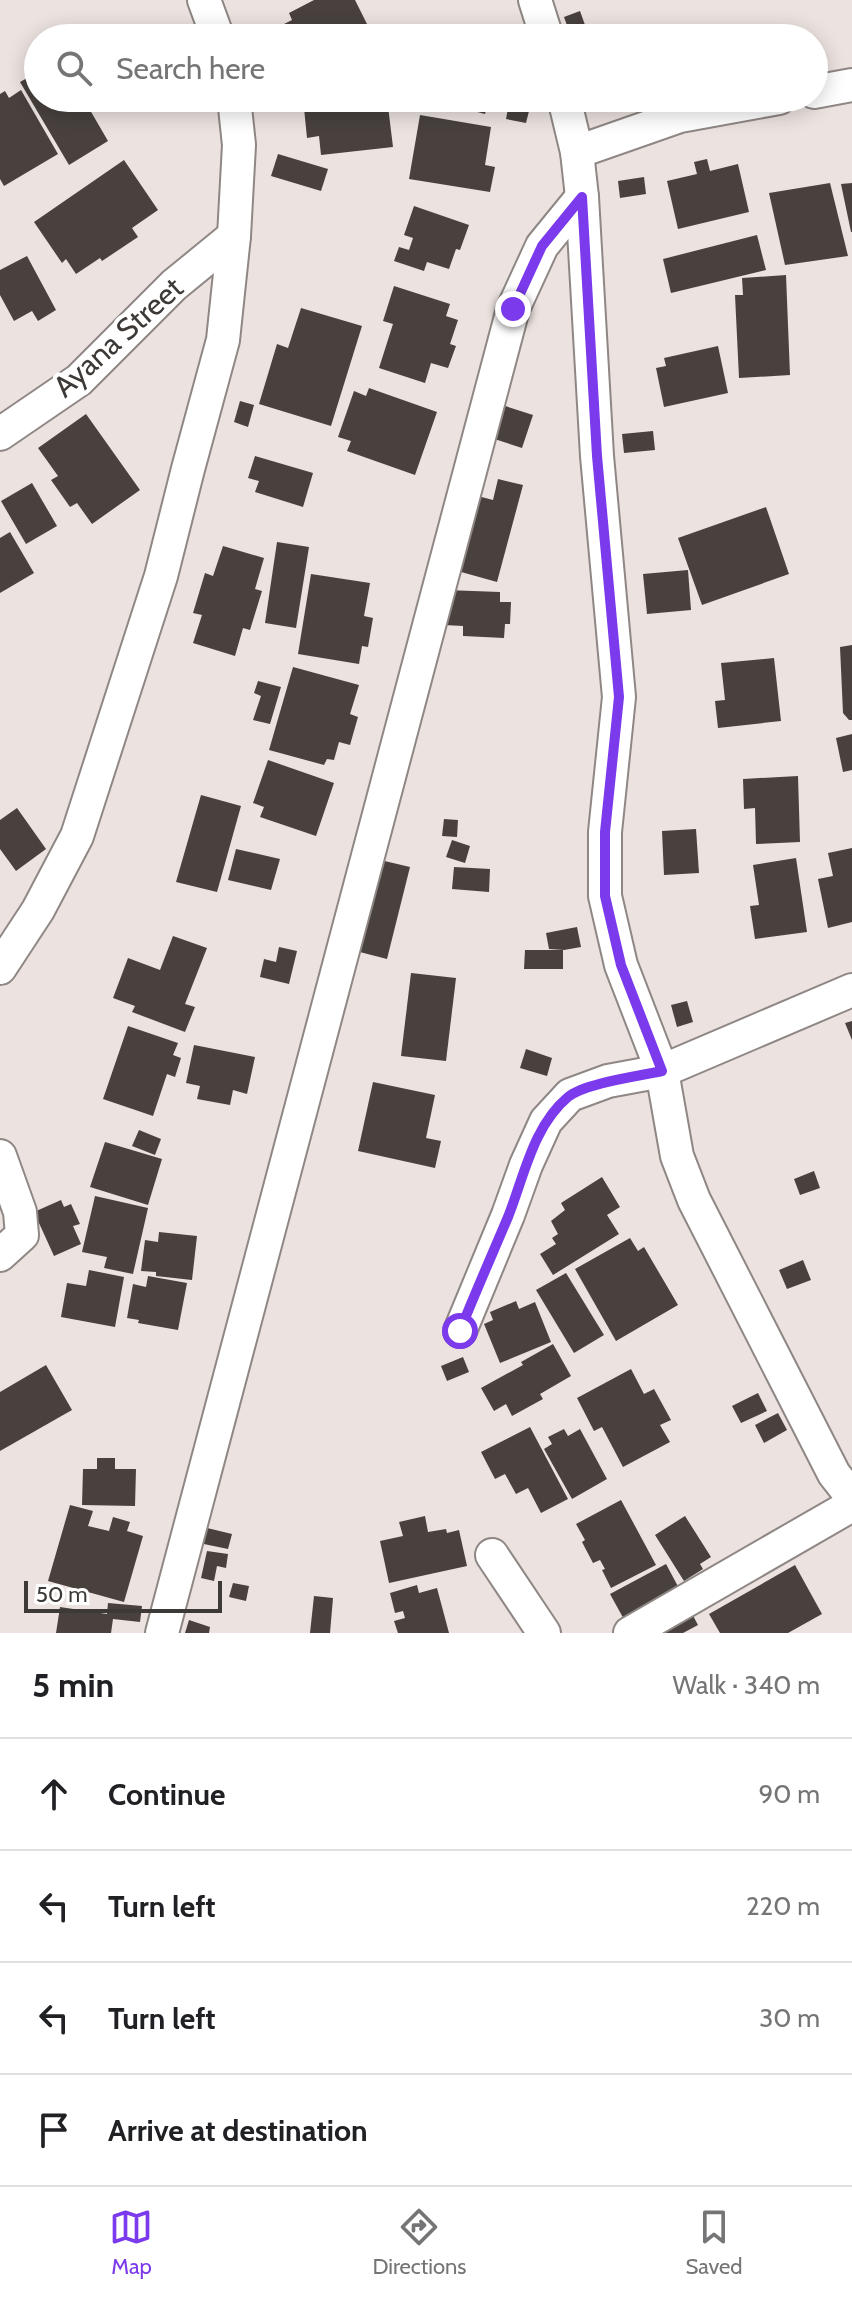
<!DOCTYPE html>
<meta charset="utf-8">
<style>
:root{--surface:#fff;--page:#f2f2f2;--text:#202124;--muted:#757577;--line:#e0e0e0;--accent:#7c3aed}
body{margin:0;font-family:Cabin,sans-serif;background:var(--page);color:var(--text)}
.scale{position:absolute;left:24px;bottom:20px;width:198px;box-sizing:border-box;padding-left:8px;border:4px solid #3c3937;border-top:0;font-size:22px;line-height:28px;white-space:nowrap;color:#3c3937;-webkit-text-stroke:6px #fff;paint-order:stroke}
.stop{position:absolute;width:24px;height:24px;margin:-18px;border:6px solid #7c3aed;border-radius:50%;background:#fff}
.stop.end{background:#7c3aed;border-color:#fff;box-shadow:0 2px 8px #0008}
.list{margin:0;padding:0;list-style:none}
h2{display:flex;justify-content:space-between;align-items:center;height:104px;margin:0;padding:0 32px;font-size:34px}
h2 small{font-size:26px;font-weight:400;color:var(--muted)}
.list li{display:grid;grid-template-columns:52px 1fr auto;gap:24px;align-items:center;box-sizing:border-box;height:112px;padding:0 32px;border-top:2px solid var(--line)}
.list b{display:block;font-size:30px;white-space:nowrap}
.list em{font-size:26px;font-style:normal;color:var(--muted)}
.icon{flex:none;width:44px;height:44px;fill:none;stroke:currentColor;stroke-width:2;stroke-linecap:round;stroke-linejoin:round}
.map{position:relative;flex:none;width:852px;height:1633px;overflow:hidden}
.search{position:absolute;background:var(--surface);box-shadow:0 4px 20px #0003;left:24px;right:24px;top:24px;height:88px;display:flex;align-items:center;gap:20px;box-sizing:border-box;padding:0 28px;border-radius:44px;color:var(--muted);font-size:30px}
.sheet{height:552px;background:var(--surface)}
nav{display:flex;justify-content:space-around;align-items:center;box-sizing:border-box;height:112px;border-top:2px solid var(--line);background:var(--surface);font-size:22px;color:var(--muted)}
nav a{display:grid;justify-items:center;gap:4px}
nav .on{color:var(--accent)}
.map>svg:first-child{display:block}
</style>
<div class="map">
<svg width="852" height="1633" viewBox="0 0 852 1633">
<rect width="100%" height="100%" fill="#ece3e0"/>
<g fill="#48413e">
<polygon points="314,0 355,0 367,24 340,38 288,38 282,25 292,20 289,13"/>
<polygon points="580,11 585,25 569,31 564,17"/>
<polygon points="447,27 486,37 486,38 444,38"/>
<polygon points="589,30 592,38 567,38"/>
<polygon points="38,72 38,98 83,98 108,141 69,165 20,82"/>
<polygon points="21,90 58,154 4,186 0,179 0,94 5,91 9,98"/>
<polygon points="303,98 387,98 393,147 321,155 319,136 307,138"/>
<polygon points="425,98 489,98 485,114"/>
<polygon points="509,103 530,107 526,123 506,119"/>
<polygon points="420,115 491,127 485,165 495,167 490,192 409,179"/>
<polygon points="278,154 328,169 321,191 271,176"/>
<polygon points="707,159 710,171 738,164 749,212 678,229 667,181 697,174 694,162"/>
<polygon points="124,160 158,210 132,228 138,237 102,261 100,258 76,274 66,259 62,263 34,222"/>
<polygon points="644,177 646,194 620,198 618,181"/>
<polygon points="830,183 848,256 785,265 769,193"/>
<polygon points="852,183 852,232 851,232 841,184"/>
<polygon points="414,206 469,225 460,250 456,249 449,269 427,262 424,271 394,261 399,247 409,250 413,238 404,235"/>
<polygon points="757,235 766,270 671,293 663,259"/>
<polygon points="27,256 56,310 38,321 32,311 14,321 0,295 0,270"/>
<polygon points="786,275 790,375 739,378 735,295 743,295 742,278"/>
<polygon points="394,286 450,304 446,316 458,320 450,344 456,346 448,368 431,363 425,383 379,368 393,324 383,321"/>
<polygon points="301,308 362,326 331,426 259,404 277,344 288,348"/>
<polygon points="718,346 728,393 664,407 656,368 666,366 664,358"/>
<polygon points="369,388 437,412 415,475 347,451 351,441 338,437 354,391 366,396"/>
<polygon points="240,401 254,405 248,427 234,422"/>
<polygon points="493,402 533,415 522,448 482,435"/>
<polygon points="86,414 140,490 92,524 77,503 70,507 51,480 58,476 38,448"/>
<polygon points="653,431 655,450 624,453 622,434"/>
<polygon points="255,456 313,473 303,507 255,492 259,481 248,478"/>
<polygon points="498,479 523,485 497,582 454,570 474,495 493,500"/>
<polygon points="32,483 57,526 26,544 1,501"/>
<polygon points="766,507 789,574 702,605 678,538"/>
<polygon points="10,532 34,573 0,593 0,538"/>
<polygon points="277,542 309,547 296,628 265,623"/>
<polygon points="223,546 264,558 255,589 262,591 250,630 243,628 235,656 193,643 202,615 193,613 205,573 213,576"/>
<polygon points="688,570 691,610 647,614 643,574"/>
<polygon points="311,574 370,583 364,616 373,618 368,647 362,646 359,664 298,654"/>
<polygon points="446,590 500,592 500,602 511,602 510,624 505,624 504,638 463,636 463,626 444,625"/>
<polygon points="852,645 852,720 849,720 843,713 840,647"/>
<polygon points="774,658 781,721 718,728 715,701 725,700 721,663"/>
<polygon points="293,667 359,685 350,714 358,717 350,745 339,742 334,760 327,759 324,765 269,750"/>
<polygon points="258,681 281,687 270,724 253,720 261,696 254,693"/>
<polygon points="852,734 852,770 843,772 836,738"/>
<polygon points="268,760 334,783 316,836 260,817 264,807 253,803"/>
<polygon points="798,776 800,842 756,844 755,808 744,809 743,779"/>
<polygon points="201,795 241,806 217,892 176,882"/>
<polygon points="17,808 46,849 16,871 0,849 0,820"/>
<polygon points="444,819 458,820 457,837 442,836"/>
<polygon points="696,829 699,873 664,875 662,831"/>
<polygon points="452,840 470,846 465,863 446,857"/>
<polygon points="852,848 852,922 828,928 818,879 833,876 828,853"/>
<polygon points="236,849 280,859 271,890 228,880"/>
<polygon points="796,858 807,932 755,939 750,906 759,905 753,865"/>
<polygon points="376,859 410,867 387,959 352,950"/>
<polygon points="454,867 490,869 489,892 452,889"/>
<polygon points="577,927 581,947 564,950 549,949 546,933"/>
<polygon points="173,936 207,948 185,1004 195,1007 185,1032 132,1012 135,1006 113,998 128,958 160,970"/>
<polygon points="279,947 297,951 289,984 260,977 264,959 276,962"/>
<polygon points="525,950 563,950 563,969 524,969"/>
<polygon points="411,973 456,978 446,1061 401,1056"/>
<polygon points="687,1001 693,1022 677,1027 671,1005"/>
<polygon points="852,1021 852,1040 845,1023"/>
<polygon points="128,1026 178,1043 173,1055 181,1058 175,1077 167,1074 153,1116 103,1099"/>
<polygon points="194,1045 255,1057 247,1094 233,1090 230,1105 197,1099 200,1086 186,1083"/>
<polygon points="526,1049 552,1058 547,1076 520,1068"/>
<polygon points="373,1082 435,1095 426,1138 441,1141 435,1168 358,1151"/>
<polygon points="139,1130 161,1139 155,1155 132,1146"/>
<polygon points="105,1142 162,1159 148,1205 90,1187"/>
<polygon points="814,1171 820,1188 800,1195 794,1179"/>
<polygon points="602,1177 620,1207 607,1215 619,1234 553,1275 540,1254 556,1244 552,1238 558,1234 551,1221 565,1210 561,1203"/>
<polygon points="95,1196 148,1208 133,1274 104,1268 107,1257 82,1252"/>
<polygon points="61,1200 64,1207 71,1204 80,1224 73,1226 81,1244 54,1256 34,1212"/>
<polygon points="159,1232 197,1236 192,1280 156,1276 156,1272 141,1271 145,1240 158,1242"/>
<polygon points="630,1238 638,1251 644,1247 678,1305 616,1341 575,1269"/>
<polygon points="803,1260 811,1280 787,1289 779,1270"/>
<polygon points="89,1270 124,1277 115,1327 61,1317 67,1283 86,1286"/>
<polygon points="566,1273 604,1335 574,1353 536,1290"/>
<polygon points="148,1276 187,1283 178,1330 138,1323 139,1320 127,1318 133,1284 146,1287"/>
<polygon points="516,1301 519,1309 535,1302 551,1342 500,1363 484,1324 493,1320 490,1312"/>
<polygon points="553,1344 571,1376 540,1394 543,1399 512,1416 506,1404 494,1411 481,1388 523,1365 521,1362"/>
<polygon points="463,1357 469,1372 447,1381 441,1366"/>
<polygon points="46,1365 72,1410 0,1451 0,1392"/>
<polygon points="631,1369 644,1394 654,1389 671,1420 660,1425 670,1442 623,1467 602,1427 594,1431 577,1398"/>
<polygon points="758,1393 767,1411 741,1423 732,1406"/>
<polygon points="778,1413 787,1430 764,1443 755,1425"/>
<polygon points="530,1427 568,1499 541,1513 528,1488 516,1494 505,1474 495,1479 481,1452"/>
<polygon points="564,1429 568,1436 580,1429 607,1479 572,1499 544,1449 552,1444 548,1437"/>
<polygon points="97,1458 115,1458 115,1469 136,1469 135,1506 82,1505 83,1469 97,1469"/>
<polygon points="621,1500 656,1565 611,1588 602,1570 605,1569 600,1560 593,1563 582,1542 585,1540 576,1524"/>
<polygon points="70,1505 93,1511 88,1526 109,1531 113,1517 130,1522 127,1531 143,1536 124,1602 48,1581"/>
<polygon points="425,1516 428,1532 446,1529 447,1533 459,1530 467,1566 389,1583 380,1541 403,1536 399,1522"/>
<polygon points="685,1516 711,1557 700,1564 703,1569 684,1581 655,1535"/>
<polygon points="203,1527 232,1534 228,1549 199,1543"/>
<polygon points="207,1551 228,1554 226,1568 217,1566 214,1581 201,1578"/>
<polygon points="666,1564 681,1592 626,1623 610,1594"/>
<polygon points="795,1565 822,1614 788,1633 720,1633 709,1614"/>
<polygon points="233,1583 249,1586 246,1601 229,1597"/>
<polygon points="417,1585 419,1593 437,1588 449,1633 398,1633 394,1621 405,1618 403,1611 395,1613 390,1593"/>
<polygon points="314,1596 333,1598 330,1633 310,1633"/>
<polygon points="108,1603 142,1606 140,1622 113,1619 111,1633 56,1633 60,1607 107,1614"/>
<polygon points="690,1610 698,1625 683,1633 646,1633"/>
<polygon points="189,1620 210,1627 209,1633 185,1633"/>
</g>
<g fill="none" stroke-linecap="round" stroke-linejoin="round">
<defs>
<g id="minor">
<polyline points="204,0 218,38"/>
<polyline points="535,0 547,38"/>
<polyline points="814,92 852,85"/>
<polyline points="564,98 577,152 582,197 597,456 619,697 605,832 605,896 621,965 662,1071 677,1156 694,1200 834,1474 852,1497"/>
<polyline points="577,152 680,116 779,98"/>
<polyline points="0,434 79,380 174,285 234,236"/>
<polyline points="0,968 38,910 77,836 161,576 188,469 223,340 234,236 239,145 234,98"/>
<polyline points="0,1156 20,1212 22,1235 0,1255"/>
<polyline points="460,1331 508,1215 526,1165 546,1121 570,1095 608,1081 662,1071 852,990"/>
<polyline points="492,1555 544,1633"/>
<polyline points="162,1633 513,309 542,246 582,197"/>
<polyline points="630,1633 852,1505"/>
</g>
</defs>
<use href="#minor" stroke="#8f8784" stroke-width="36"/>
<use href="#minor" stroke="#fff" stroke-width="32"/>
</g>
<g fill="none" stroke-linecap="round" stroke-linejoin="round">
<path stroke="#7c3aed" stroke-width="10" d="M460,1331C475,1293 492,1255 508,1217C524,1177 533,1126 568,1097C585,1083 640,1076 662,1071L621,965L605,896V832L619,697L597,456L582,197L542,246L513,309"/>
</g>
<g text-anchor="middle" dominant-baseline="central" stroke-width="8" stroke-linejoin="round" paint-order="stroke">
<g font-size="30" fill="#3c3937" stroke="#fff">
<text transform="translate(118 337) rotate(-42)">Ayana Street</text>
</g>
</g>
</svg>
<div class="scale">50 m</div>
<div class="stop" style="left:460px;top:1331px"></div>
<div class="stop end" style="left:513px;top:309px"></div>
<div class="search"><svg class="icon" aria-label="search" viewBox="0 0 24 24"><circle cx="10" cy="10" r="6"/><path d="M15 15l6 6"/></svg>Search here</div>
</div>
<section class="sheet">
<h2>5 min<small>Walk · 340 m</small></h2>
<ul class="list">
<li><svg class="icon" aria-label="ahead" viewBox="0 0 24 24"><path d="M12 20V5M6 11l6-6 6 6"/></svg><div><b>Continue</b></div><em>90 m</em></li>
<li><svg class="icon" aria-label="left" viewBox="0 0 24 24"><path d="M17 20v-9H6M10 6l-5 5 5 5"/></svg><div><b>Turn left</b></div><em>220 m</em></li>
<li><svg class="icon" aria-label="left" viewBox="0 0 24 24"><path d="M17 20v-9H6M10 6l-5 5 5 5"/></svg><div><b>Turn left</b></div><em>30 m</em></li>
<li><svg class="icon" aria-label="arrive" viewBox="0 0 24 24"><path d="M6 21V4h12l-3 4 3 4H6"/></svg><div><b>Arrive at destination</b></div></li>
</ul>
</section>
<nav>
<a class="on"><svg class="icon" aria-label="map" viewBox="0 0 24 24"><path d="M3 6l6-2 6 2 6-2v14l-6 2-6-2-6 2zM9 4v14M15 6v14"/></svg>Map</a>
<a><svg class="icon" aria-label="directions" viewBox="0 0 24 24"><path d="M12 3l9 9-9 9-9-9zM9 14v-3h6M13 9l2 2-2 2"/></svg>Directions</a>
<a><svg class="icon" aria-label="saved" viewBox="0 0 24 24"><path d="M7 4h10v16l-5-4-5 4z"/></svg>Saved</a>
</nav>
